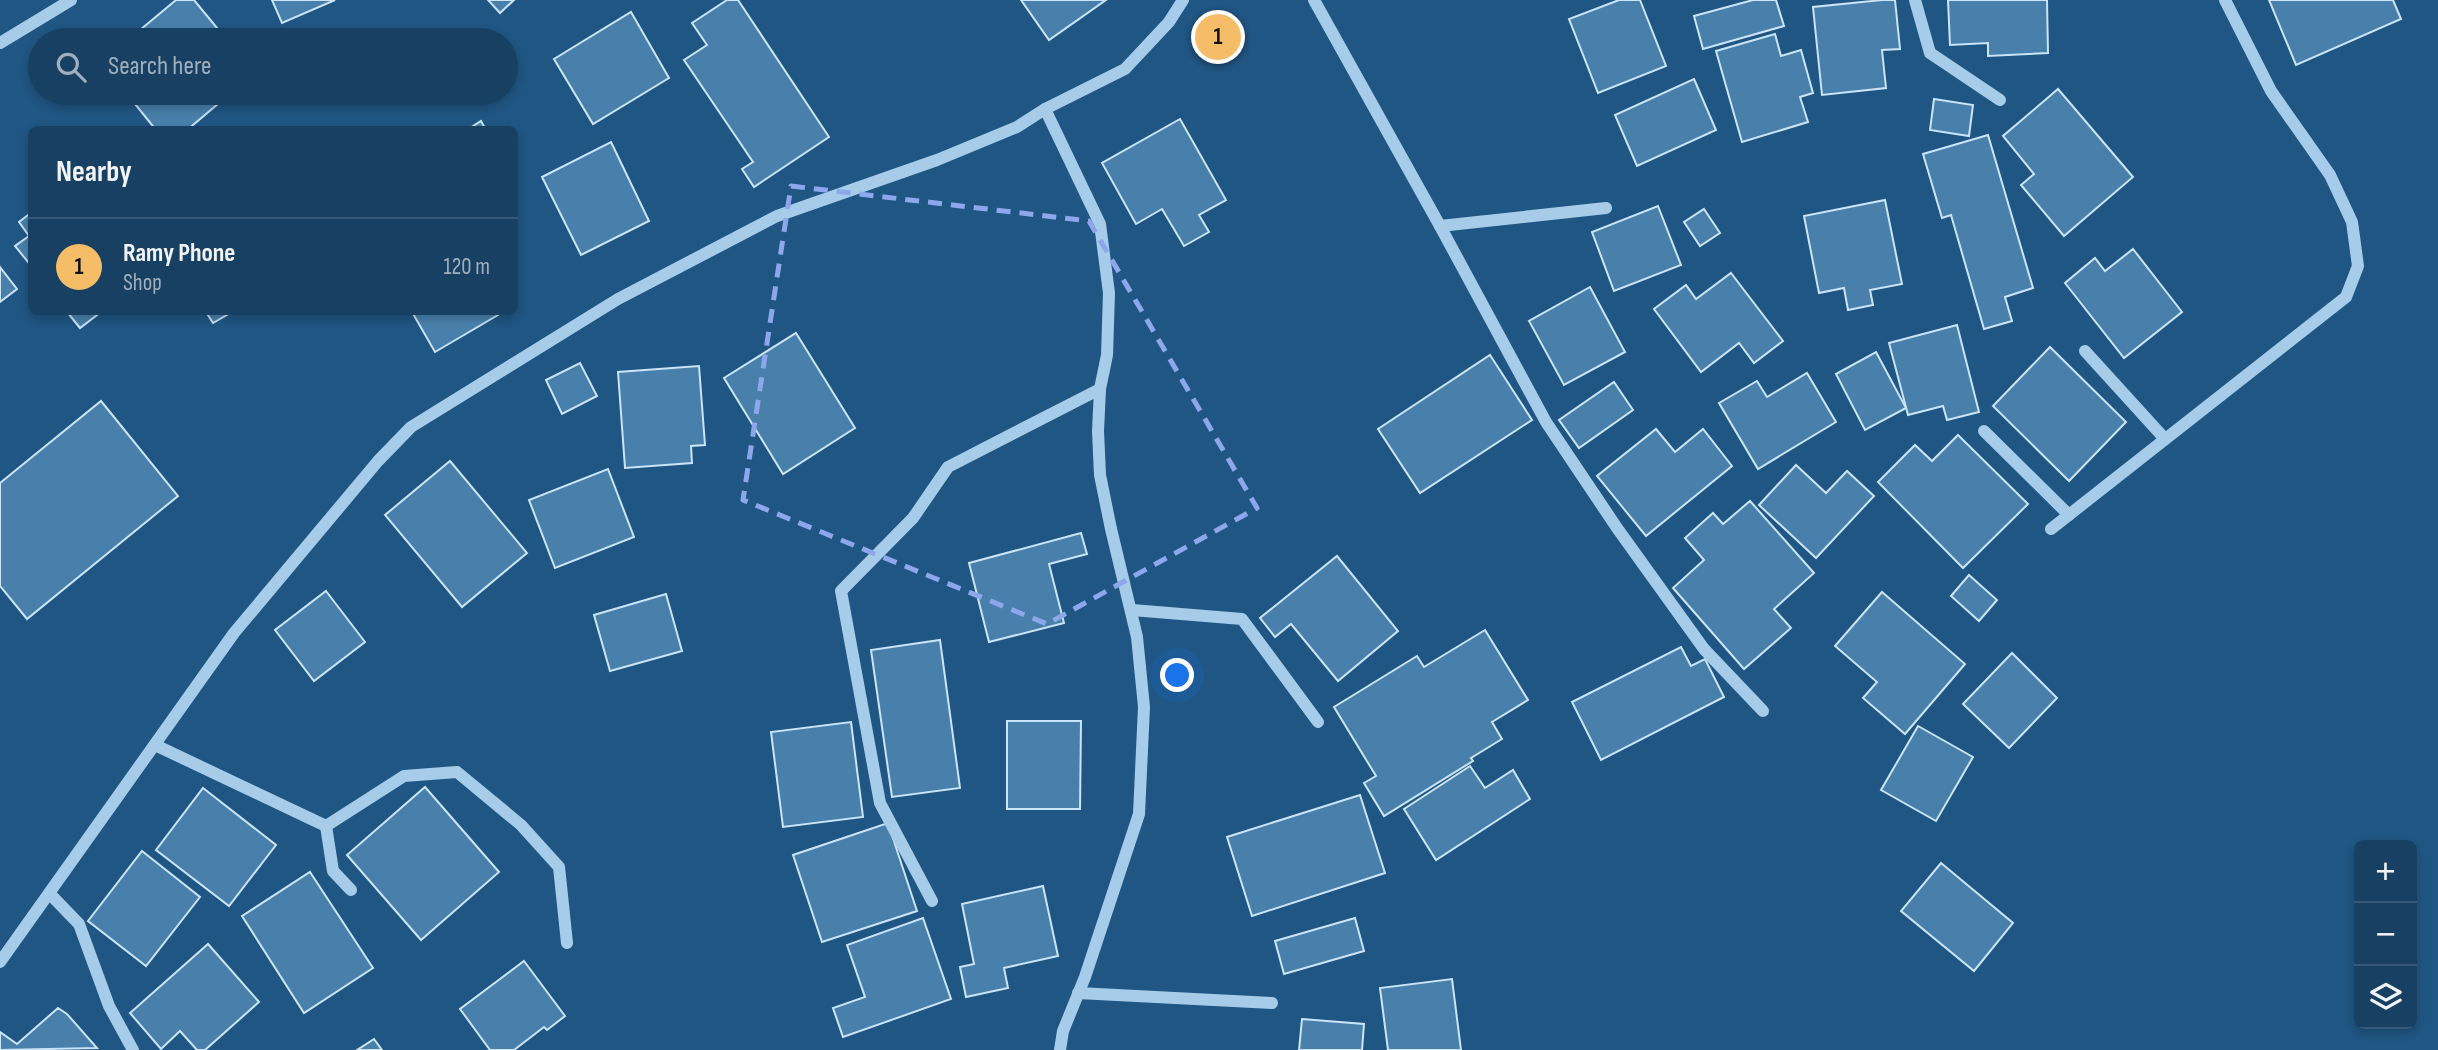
<!DOCTYPE html>
<meta charset="utf-8">
<style>
:root{--surface:#184062;--page:#254b6b;--text:#f1f3f6;--muted:#9fafbe;--line:#365977;--accent:#f6bd68}
body{margin:0;font-family:"Sofia Sans Condensed",sans-serif;background:var(--page);color:var(--text)}
.controls{position:absolute;right:21px;bottom:21px;display:grid;overflow:hidden;border-radius:10px;box-shadow:0 4px 10px #0003}
.controls button{width:63px;height:63px;display:grid;place-items:center;padding:0;border:0;border-bottom:2px solid var(--line);background:var(--surface);color:var(--text);font:35px sans-serif}
.you{position:absolute;left:1178px;top:676px;width:24px;height:24px;margin:-18px;border:5px solid #fff;border-radius:50%;background:#1a73e8;box-shadow:0 0 0 10px #1a73e833}
.badge{display:grid;place-items:center;width:46px;height:46px;border-radius:50%;background:var(--accent);color:#111;font-size:23px;font-weight:700}
.pin{position:absolute;translate:-50% -50%;border:4px solid #fff;box-shadow:0 2px 7px #0006}
.list{margin:0;padding:0;list-style:none}
h2{display:flex;justify-content:space-between;align-items:center;height:91px;margin:0;padding:0 28px;font-size:30px}
h2 small{font-size:23px;font-weight:400;color:var(--muted)}
.list li{display:grid;grid-template-columns:46px 1fr auto;gap:21px;align-items:center;box-sizing:border-box;height:98px;padding:0 28px;border-top:2px solid var(--line)}
.list b{display:block;font-size:26px;white-space:nowrap}
.list p{margin:0;font-size:23px;white-space:nowrap;color:var(--muted)}
.list em{font-size:23px;font-style:normal;color:var(--muted)}
.icon{flex:none;width:38px;height:38px;fill:none;stroke:currentColor;stroke-width:2;stroke-linecap:round;stroke-linejoin:round}
.map{position:relative;flex:none;width:2438px;height:1050px;overflow:hidden}
.search{position:absolute;background:var(--surface);box-shadow:0 4px 10px #0003;left:28px;top:28px;width:490px;height:77px;display:flex;align-items:center;gap:18px;box-sizing:border-box;padding:0 24px;border-radius:38px;color:var(--muted);font-size:26px}
.panel{position:absolute;background:var(--surface);box-shadow:0 4px 10px #0003;left:28px;top:126px;width:490px;height:189px;border-radius:10px}
.map>svg:first-child{display:block}
</style>
<div class="map">
<svg width="2438" height="1050" viewBox="0 0 2438 1050">
<rect width="100%" height="100%" fill="#205683"/>
<g fill="#4980ab" stroke="#cbe4f7" stroke-width="2">
<polygon points="176,0 194,0 227,40 128,40"/>
<polygon points="272,0 335,0 282,23"/>
<polygon points="488,0 514,0 500,13"/>
<polygon points="727,0 738,0 829,137 754,187 742,169 753,162 684,60 707,45 692,23"/>
<polygon points="1021,0 1106,0 1049,40"/>
<polygon points="1619,0 1640,0 1666,66 1598,93 1569,19"/>
<polygon points="1753,0 1776,0 1784,26 1703,49 1694,16"/>
<polygon points="1882,0 1895,0 1900,49 1882,50 1886,88 1822,95 1813,7"/>
<polygon points="1948,0 2047,0 2048,53 1988,56 1988,43 1950,45"/>
<polygon points="2269,0 2393,0 2401,19 2296,65"/>
<polygon points="631,12 669,78 593,124 554,59"/>
<polygon points="1775,34 1781,56 1801,50 1813,93 1800,97 1808,122 1742,142 1716,51"/>
<polygon points="1694,79 1716,130 1637,166 1615,115"/>
<polygon points="2058,89 2133,177 2064,236 2021,185 2034,174 2003,136"/>
<polygon points="126,93 231,93 187,130 156,130"/>
<polygon points="1934,99 1973,105 1969,136 1930,130"/>
<polygon points="1180,119 1226,200 1199,215 1209,232 1184,246 1162,209 1136,224 1102,163"/>
<polygon points="481,121 486,130 467,130"/>
<polygon points="1988,135 2033,288 2005,297 2012,321 1984,329 1951,215 1942,218 1923,154"/>
<polygon points="611,142 649,221 581,255 542,177"/>
<polygon points="1885,200 1902,284 1870,290 1873,305 1848,310 1844,288 1819,293 1804,216"/>
<polygon points="1658,206 1681,265 1614,291 1592,232"/>
<polygon points="1704,209 1720,233 1700,246 1684,222"/>
<polygon points="32,212 32,267 15,246 29,236 19,222"/>
<polygon points="2133,249 2182,312 2124,358 2065,283 2095,258 2105,271"/>
<polygon points="0,267 17,289 0,302"/>
<polygon points="1731,273 1783,341 1754,363 1739,343 1701,372 1654,309 1686,285 1696,299"/>
<polygon points="1590,287 1625,352 1564,385 1529,321"/>
<polygon points="67,312 101,312 80,328"/>
<polygon points="206,312 232,312 213,323"/>
<polygon points="412,312 496,312 498,315 435,352"/>
<polygon points="1957,325 1979,412 1947,420 1943,406 1908,415 1889,343"/>
<polygon points="796,333 855,428 783,474 724,378"/>
<polygon points="2050,347 2126,422 2069,481 1993,406"/>
<polygon points="1876,352 1906,408 1865,430 1836,374"/>
<polygon points="1490,355 1532,420 1420,493 1378,429"/>
<polygon points="580,363 597,396 562,414 546,380"/>
<polygon points="699,366 705,445 691,446 692,463 625,468 618,372"/>
<polygon points="1807,373 1836,422 1758,469 1719,403 1757,381 1767,397"/>
<polygon points="1614,382 1633,410 1579,448 1559,420"/>
<polygon points="101,401 178,496 27,619 0,586 0,483"/>
<polygon points="1656,429 1675,452 1703,429 1732,466 1646,536 1597,476"/>
<polygon points="1958,435 2028,504 1963,568 1878,482 1915,445 1932,461"/>
<polygon points="450,461 527,553 462,607 385,515"/>
<polygon points="1796,465 1826,493 1847,471 1874,496 1816,558 1759,505"/>
<polygon points="608,469 634,537 555,568 529,500"/>
<polygon points="1750,501 1814,573 1774,609 1791,628 1744,669 1673,588 1704,560 1685,538 1713,513 1723,524"/>
<polygon points="1081,533 1087,554 1049,564 1064,623 989,642 969,563"/>
<polygon points="1337,556 1398,631 1338,681 1291,624 1275,637 1260,618"/>
<polygon points="1969,575 1997,600 1979,621 1951,596"/>
<polygon points="326,591 365,642 314,681 275,630"/>
<polygon points="1882,592 1965,664 1905,734 1863,698 1877,682 1835,646"/>
<polygon points="666,594 682,651 610,671 594,615"/>
<polygon points="1485,630 1528,700 1492,722 1502,739 1471,758 1473,761 1384,816 1364,783 1376,776 1334,707 1417,656 1424,667"/>
<polygon points="940,640 960,788 892,797 871,650"/>
<polygon points="1681,647 1691,666 1705,659 1724,697 1601,760 1572,702"/>
<polygon points="2012,653 2057,698 2009,748 1963,704"/>
<polygon points="1007,721 1081,721 1080,809 1007,809"/>
<polygon points="851,722 863,817 783,827 771,732"/>
<polygon points="1918,726 1973,757 1936,821 1881,790"/>
<polygon points="1470,766 1485,788 1513,770 1530,799 1436,860 1404,809"/>
<polygon points="425,787 499,872 421,940 347,855"/>
<polygon points="203,788 276,845 229,906 156,850"/>
<polygon points="1360,795 1385,873 1252,916 1227,837"/>
<polygon points="888,823 917,911 822,942 793,855"/>
<polygon points="142,851 200,897 146,966 88,921"/>
<polygon points="1941,863 2013,923 1974,971 1901,911"/>
<polygon points="310,872 373,968 304,1013 242,916"/>
<polygon points="1043,886 1058,956 1004,968 1008,988 966,997 960,967 974,964 962,904"/>
<polygon points="923,918 951,999 843,1037 833,1008 865,997 847,945"/>
<polygon points="1355,918 1364,951 1284,974 1275,941"/>
<polygon points="208,944 259,1002 205,1050 197,1050 180,1031 161,1049 130,1013"/>
<polygon points="524,961 565,1016 547,1030 544,1027 514,1050 490,1050 460,1009"/>
<polygon points="1452,979 1461,1050 1388,1050 1380,988"/>
<polygon points="58,1008 67,1014 97,1048 0,1050 0,1032 17,1044"/>
<polygon points="1302,1019 1364,1024 1362,1050 1299,1050"/>
<polygon points="374,1039 382,1050 357,1050"/>
</g>
<g fill="none" stroke-linecap="round" stroke-linejoin="round">
<g stroke="#a7cce9" stroke-width="12">
<polyline points="1314,0 1440,226 1546,422 1617,528 1704,649 1763,711"/>
<polyline points="1915,0 1930,53 2000,100"/>
<polyline points="0,43 71,0"/>
<polyline points="1045,109 1100,224 1109,293 1107,355 1100,389 1098,431 1100,475 1111,529 1137,637 1144,707 1139,814 1085,977 1063,1031 1060,1050"/>
<polyline points="1440,226 1606,208"/>
<polyline points="2085,351 2165,439"/>
<polyline points="1984,431 2069,515"/>
<polyline points="2051,529 2346,297 2358,266 2352,222 2330,175 2271,91 2225,0"/>
<polyline points="1132,610 1242,619 1318,722"/>
<polyline points="155,745 326,826 404,776 457,772 521,825 559,867 567,943"/>
<polyline points="326,826 333,871 351,890"/>
<polyline points="50,894 79,924 109,1006 133,1050"/>
<polyline points="932,901 880,803 841,591 913,518 948,467 1100,389"/>
<polyline points="0,962 234,633 378,461 411,427 618,299 777,216 937,160 1017,127 1045,109 1125,69 1169,22 1183,0"/>
<polyline points="1078,993 1272,1003"/>
</g>
</g>
<path fill="none" stroke="#8ea6ec" stroke-width="5" stroke-dasharray="14 9" stroke-linejoin="round" d="M791,186L1089,221L1257,508L1047,624L743,500Z"/>
</svg>
<div class="controls">
<button>+</button>
<button>−</button>
<button><svg class="icon" aria-label="layers" viewBox="0 0 24 24"><path d="M12 4l9 5-9 5-9-5zM3 14l9 5 9-5"/></svg></button>
</div>
<div class="you"></div>
<div class="pin badge" style="left:1218px;top:37px">1</div>
<div class="search"><svg class="icon" aria-label="search" viewBox="0 0 24 24"><circle cx="10" cy="10" r="6"/><path d="M15 15l6 6"/></svg>Search here</div>
<section class="panel">
<h2>Nearby<small></small></h2>
<ul class="list">
<li><span class="badge">1</span><div><b>Ramy Phone</b><p>Shop</p></div><em>120 m</em></li>
</ul>
</section>
</div>
